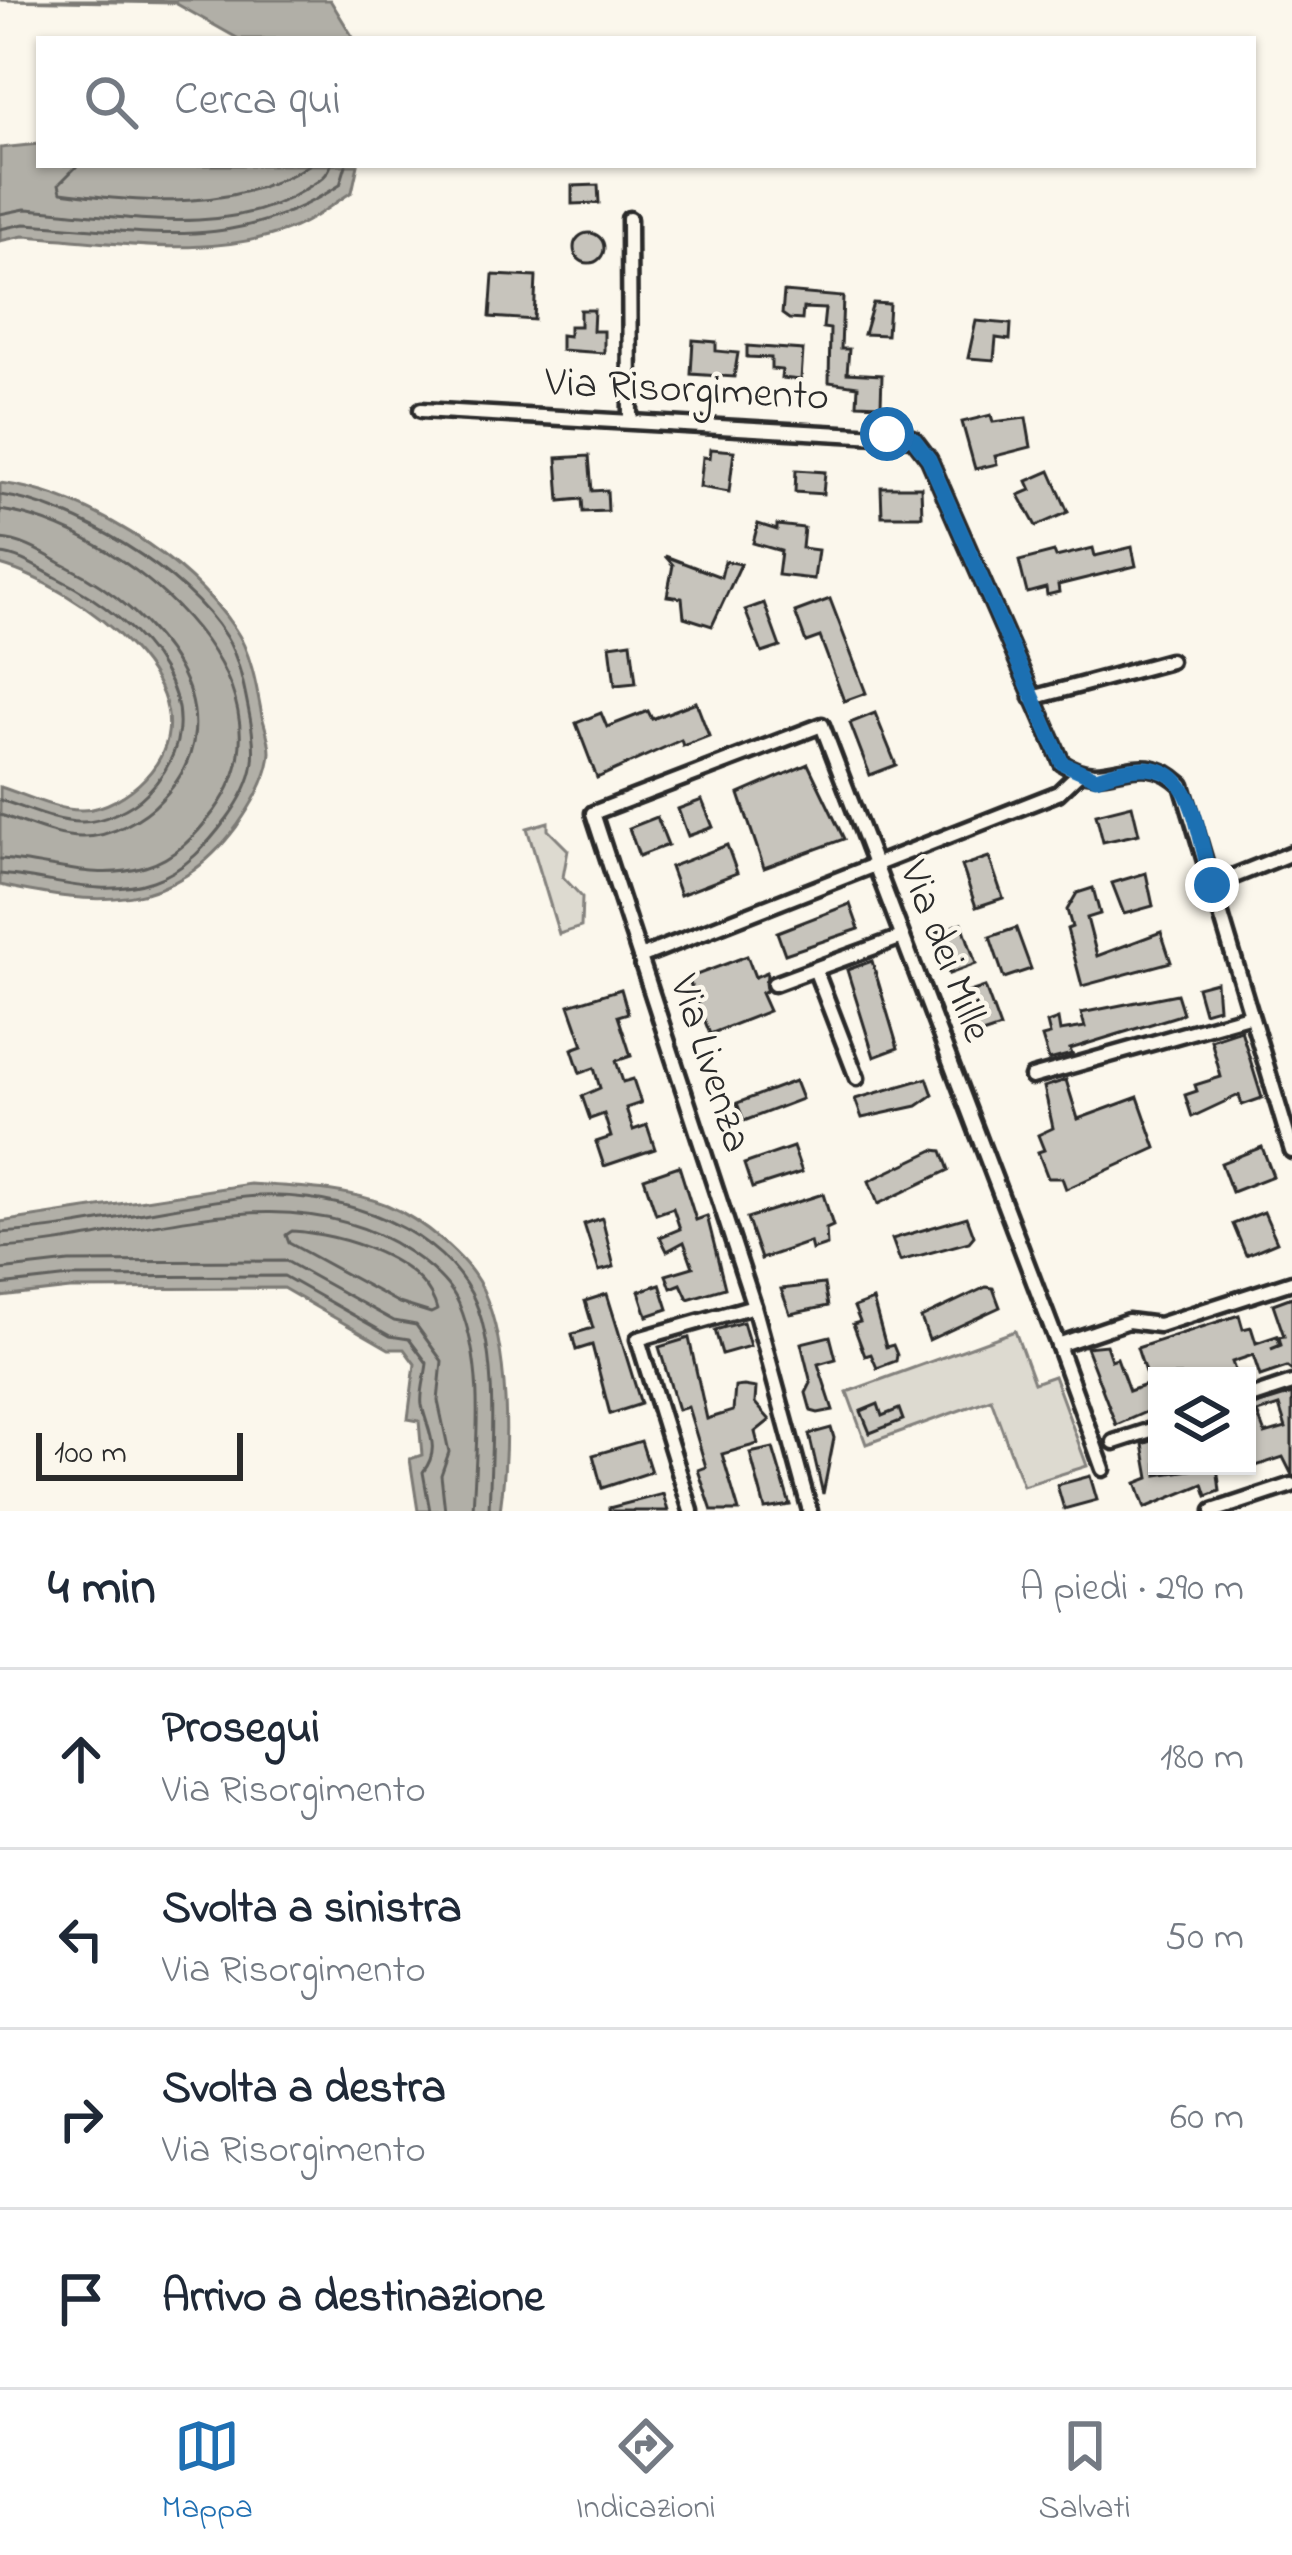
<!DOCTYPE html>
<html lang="it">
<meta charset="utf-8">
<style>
:root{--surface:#fff;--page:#f2f2f3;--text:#1f2937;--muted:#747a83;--line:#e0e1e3;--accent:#1f6fb2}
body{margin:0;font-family:"Indie Flower",sans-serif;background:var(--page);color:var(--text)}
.controls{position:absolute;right:36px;bottom:36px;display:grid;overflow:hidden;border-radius:0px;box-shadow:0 3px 9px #0004}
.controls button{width:108px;height:108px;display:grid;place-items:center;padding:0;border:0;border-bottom:3px solid var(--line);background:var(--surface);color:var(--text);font:60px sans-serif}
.scale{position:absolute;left:36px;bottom:30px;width:207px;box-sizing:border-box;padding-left:12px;border:6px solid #2b2b2b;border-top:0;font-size:33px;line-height:42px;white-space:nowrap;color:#2b2b2b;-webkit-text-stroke:9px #fbf7ec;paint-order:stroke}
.stop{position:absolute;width:36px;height:36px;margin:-27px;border:9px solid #1f6fb2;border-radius:50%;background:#fff}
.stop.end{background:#1f6fb2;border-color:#fff;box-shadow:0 3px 12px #0008}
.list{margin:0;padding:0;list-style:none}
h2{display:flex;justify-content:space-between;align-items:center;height:156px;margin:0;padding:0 48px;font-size:51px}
h2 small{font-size:39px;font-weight:400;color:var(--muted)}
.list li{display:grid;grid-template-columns:78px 1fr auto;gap:36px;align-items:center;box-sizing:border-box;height:180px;padding:0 48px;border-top:3px solid var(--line)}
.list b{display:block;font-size:45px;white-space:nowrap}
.list p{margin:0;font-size:39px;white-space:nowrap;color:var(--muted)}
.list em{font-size:39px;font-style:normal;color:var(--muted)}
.icon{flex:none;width:66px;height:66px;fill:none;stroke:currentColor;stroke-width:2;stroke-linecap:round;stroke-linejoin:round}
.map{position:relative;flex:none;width:1292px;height:1511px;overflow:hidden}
.search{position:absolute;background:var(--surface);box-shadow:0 3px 9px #0004;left:36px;right:36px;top:36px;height:132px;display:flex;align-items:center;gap:30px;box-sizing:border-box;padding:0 42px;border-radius:0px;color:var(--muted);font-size:45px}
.sheet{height:876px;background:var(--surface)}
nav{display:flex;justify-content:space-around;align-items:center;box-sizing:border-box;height:168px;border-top:3px solid var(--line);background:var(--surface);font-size:33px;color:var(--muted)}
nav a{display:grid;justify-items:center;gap:6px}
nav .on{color:var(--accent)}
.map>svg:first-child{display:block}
</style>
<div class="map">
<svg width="1292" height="1511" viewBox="0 0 1292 1511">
<rect width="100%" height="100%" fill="#fbf7ec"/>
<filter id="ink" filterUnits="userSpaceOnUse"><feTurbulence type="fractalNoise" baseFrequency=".00833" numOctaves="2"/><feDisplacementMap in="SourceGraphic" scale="24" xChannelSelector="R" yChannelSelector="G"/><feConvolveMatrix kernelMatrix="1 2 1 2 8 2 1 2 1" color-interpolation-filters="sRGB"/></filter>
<g filter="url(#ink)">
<g fill="#dddad0" stroke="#84827e" stroke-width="3">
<polygon points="548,822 548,830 568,850 563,877 582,897 581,927 559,934 527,828"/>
<polygon points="1015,1331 1034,1383 1054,1376 1087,1466 1023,1486 991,1399 866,1444 847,1392"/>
</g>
<g fill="#b1afa7" stroke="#7b7a75" stroke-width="3">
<polygon points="0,0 330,0 354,39 239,39 175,3"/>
<path d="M39,144V165H358L352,192C334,203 315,219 295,227C209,262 112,241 23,236L0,241V148Z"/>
<path d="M0,483C86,494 186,557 235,629C251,652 257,689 262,716C265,727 270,741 270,752C269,777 251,806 237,826C172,914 97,906 0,885V787C24,794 55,810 80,810C103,811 130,794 145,778C227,692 75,586 0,565Z"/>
<path d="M250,1184C295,1187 344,1188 387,1205C420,1219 468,1257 483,1290C510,1351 509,1447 500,1511H418L410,1459L422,1455L419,1421L408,1419L415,1364L404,1349H389L283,1288L70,1289L0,1297V1222Z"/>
</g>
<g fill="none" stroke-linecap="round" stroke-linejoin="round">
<g stroke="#61605d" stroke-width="3">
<path d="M78,165L59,184L61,192C146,203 234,212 309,165"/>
<path d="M0,214L25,209C114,214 224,241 304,190C316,182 326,179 331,165"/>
<path d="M0,229L24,224C147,230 230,256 340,185L346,165"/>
<path d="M0,495C74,505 187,572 226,637C238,656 244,686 248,707C258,754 257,777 228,817C208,844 186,870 153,881C100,899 52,878 0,874"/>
<path d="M0,510C119,526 309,681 215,810C197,834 176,858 145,867C94,882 50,862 0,859"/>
<path d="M0,539C24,540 47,556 68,567C152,609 246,711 162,799C144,819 109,838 81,837C55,837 25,822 0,815"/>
<path d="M0,554C20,555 41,570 59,579C140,620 228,709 147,793C133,808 101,823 80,822C55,822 24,807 0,800"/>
<path d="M292,1231C340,1234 424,1258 437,1310L431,1313L399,1303L289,1243L286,1235Z"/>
<path d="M0,1233C82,1229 164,1206 246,1197C324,1189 431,1219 471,1293C500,1347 491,1451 489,1511"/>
<path d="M0,1248C134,1242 286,1169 409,1252C427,1264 450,1283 459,1304C486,1369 476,1443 473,1511"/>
<polyline points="0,1270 69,1262 286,1261 394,1321 416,1325 442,1361 438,1401 449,1452 441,1475 445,1511"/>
<path d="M0,1285L70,1277L284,1276L390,1336L409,1339L427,1363C426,1375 420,1393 422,1405C427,1430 442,1448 423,1472L430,1511"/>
</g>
</g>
<g fill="#c7c4bc" stroke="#2b2b2b" stroke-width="3" fill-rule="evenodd">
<polygon points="598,185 599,203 572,204 572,186"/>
<circle cx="589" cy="248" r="15"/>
<polygon points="493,275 536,277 534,320 490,317"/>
<polygon points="784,292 843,297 841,349 849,349 847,373 882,375 881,405 857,404 858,386 829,382 830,329 823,328 825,309 803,308 802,320 789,319 782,314"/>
<polygon points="873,303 889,304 887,335 864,334"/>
<polygon points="580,310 594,310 593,331 604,331 604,353 561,350 561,335 569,336 569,326 580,326"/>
<polygon points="976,321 1011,324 1010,340 996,338 994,360 968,358"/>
<polygon points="693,340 716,342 716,351 738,353 734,377 691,374"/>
<polygon points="747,346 803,350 801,380 781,378 782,370 771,369 771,358 747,357"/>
<polygon points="991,415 993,422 1026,418 1031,447 995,456 997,464 975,469 962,422"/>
<polygon points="711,449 734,451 729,492 700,487 703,457 710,458"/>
<polygon points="589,456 592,491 607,490 608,511 583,512 582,499 560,501 557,458"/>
<polygon points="796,470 825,472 823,494 795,492"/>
<polygon points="1050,471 1068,512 1036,526 1019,495 1031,490 1027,481"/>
<polygon points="881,487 921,487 922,516 882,516"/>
<polygon points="758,524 777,530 777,525 804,528 802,548 818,550 814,579 778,575 781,551 753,543"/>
<polygon points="1132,547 1136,566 1058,585 1059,592 1047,595 1046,588 1027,593 1019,561 1054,552 1056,557 1093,548 1095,556"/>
<polygon points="665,556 721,577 725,561 741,564 712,626 684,617 682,598 667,596 673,565"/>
<polygon points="830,599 866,693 844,701 820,637 806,642 795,612"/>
<polygon points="764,603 780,647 762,653 745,610"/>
<polygon points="631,642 636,683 615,685 610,645"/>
<polygon points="696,702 709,736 683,746 681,740 597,778 576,723 601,713 607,727 648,711 652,719"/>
<polygon points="875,713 896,765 870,775 850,723"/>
<polygon points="808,764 844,839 764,868 739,794"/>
<polygon points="702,800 713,827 688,836 678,809"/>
<polygon points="1132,805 1139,834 1103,842 1096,814"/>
<polygon points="657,817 668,845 639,856 629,828"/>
<polygon points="727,845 737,873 680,895 670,867"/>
<polygon points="989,857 1003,898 976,907 962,866"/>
<polygon points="1146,873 1153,906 1124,914 1112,883"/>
<polygon points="1093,888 1100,914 1087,918 1097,956 1161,932 1171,962 1082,986 1067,929 1072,927 1067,910 1077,893"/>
<polygon points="850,904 859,929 785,954 777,932"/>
<polygon points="962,923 976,964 949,974 935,933"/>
<polygon points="1016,928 1031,969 1004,978 990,937"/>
<polygon points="747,956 755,977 767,972 766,991 761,993 769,1011 710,1034 688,978"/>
<polygon points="872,961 898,1048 874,1057 847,970"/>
<polygon points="1216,982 1218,1008 1204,1012 1197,987"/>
<polygon points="985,987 1000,1028 973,1037 958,996"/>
<polygon points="621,989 628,1013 618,1016 631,1056 616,1061 623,1082 633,1079 641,1103 626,1108 633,1130 647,1125 655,1149 604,1166 596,1142 611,1137 604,1114 590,1119 582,1096 600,1088 594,1068 580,1073 572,1049 583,1045 569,1005"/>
<polygon points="1177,994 1183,1013 1177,1016 1070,1049 1072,1054 1049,1060 1042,1037 1050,1035 1047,1023 1058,1019 1060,1031 1085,1027 1081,1013"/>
<polygon points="1241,1030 1262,1098 1242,1105 1239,1095 1192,1117 1185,1095 1197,1091 1195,1085 1221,1077 1211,1040"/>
<polygon points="927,1078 933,1095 917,1106 862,1118 855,1099"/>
<polygon points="1066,1080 1078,1119 1138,1097 1156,1148 1066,1189 1062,1178 1048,1178 1038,1152 1044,1150 1038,1135 1053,1128 1044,1087"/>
<polygon points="795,1081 802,1099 744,1121 737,1103"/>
<polygon points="793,1147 802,1172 752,1188 744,1164"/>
<polygon points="1262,1147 1273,1176 1232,1192 1221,1163"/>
<polygon points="934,1150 942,1151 949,1170 878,1204 869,1181"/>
<polygon points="679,1166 696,1220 707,1216 725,1288 688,1299 681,1284 671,1288 666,1275 693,1267 684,1242 667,1251 660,1237 680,1229 673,1208 656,1214 644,1178"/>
<polygon points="823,1194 833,1226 826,1229 827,1245 812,1250 810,1242 761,1259 747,1218"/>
<polygon points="1264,1212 1277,1242 1246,1255 1233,1224"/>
<polygon points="967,1217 974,1236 969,1242 900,1261 892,1239"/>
<polygon points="602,1218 614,1267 599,1271 584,1224"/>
<polygon points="660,1284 668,1309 647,1316 639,1291"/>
<polygon points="824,1284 828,1306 790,1314 781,1289"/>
<polygon points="986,1287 993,1288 1000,1307 929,1340 921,1318"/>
<polygon points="607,1294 641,1404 610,1414 592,1345 576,1350 572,1334 593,1328 585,1301"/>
<polygon points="1292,1297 1292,1371 1287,1367 1260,1376 1253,1355 1232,1362 1237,1376 1157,1376 1157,1407 1116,1425 1086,1347 1106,1345 1111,1360 1117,1358 1129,1391 1149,1384 1137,1348 1239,1315 1243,1329 1251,1327 1256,1343 1277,1336 1280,1345 1271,1349 1281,1345 1279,1337 1284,1336 1273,1304"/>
<polygon points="873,1300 886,1347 893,1345 897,1355 896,1361 877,1368 871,1354 865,1356 853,1324 860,1322 854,1307"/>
<polygon points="743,1322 750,1346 722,1354 715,1330"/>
<polygon points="830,1336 836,1359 818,1364 833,1410 818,1413 811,1411 806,1393 811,1383 801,1343"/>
<polygon points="689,1338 707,1419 733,1411 735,1387 744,1386 756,1388 755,1403 770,1420 755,1432 758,1444 722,1454 739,1511 712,1511 698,1470 706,1467 688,1407 678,1410 659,1347"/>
<path d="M1292,1394V1475L1283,1457L1247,1469V1408ZM1279,1406L1286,1428L1265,1434L1257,1413Z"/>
<polygon points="878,1404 882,1416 899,1409 903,1420 870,1433 861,1411"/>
<polygon points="831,1428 834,1438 823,1494 809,1434"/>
<polygon points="1157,1439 1157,1475 1217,1466 1220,1491 1207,1496 1203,1484 1145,1508 1136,1483 1149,1478 1143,1444"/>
<polygon points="641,1441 651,1472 602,1488 593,1455"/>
<polygon points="773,1448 790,1505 765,1509 750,1453"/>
<polygon points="1090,1476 1097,1500 1064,1509 1057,1485"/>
<polygon points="663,1494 668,1511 609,1511 609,1508"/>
</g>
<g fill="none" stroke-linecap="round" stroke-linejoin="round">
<defs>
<g id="street">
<polyline points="629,219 630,421"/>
<path d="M421,410L913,438L929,459L1062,763C1110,795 1135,742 1182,785L1292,1151"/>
<polyline points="1032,698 1170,661"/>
<polyline points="1212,885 1292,853"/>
<polyline points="640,957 593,813 822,725 1058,1345 1128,1321 1159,1325 1292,1282"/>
<polyline points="815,969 857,1078"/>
<polyline points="774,984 902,937"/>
<polyline points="1032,1077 1248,1016"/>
<polyline points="1058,1345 1103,1469"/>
<polyline points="1247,1398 1292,1383"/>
<polyline points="1114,1442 1157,1428"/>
<polyline points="691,1511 638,1339 754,1306"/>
<polyline points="810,1511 754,1306 640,957 1058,793 1078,774"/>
<polyline points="1213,1511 1292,1485"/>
</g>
</defs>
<use href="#street" stroke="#2b2b2b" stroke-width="21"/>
<use href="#street" stroke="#fbf7ec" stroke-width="12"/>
</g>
</g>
<g fill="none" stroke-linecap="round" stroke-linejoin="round" filter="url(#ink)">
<path stroke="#1f6fb2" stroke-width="15" d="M887,434L913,438L929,459L1062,763L1096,778C1195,742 1191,809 1212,885"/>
</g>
<g text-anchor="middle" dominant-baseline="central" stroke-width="9" stroke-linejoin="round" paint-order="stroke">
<g font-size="42" fill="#2b2b2b" stroke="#fbf7ec">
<text transform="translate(687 391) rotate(3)">Via Risorgimento</text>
<text transform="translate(944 952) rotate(69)">Via dei Mille</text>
<text transform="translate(709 1064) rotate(72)">Via Livenza</text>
</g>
</g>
</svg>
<div class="controls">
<button><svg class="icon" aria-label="layers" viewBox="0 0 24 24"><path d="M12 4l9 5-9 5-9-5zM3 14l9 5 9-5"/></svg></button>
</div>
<div class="scale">100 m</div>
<div class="stop" style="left:887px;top:434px"></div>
<div class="stop end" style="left:1212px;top:885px"></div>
<div class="search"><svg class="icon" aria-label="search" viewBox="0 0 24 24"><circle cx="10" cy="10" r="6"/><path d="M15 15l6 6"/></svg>Cerca qui</div>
</div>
<section class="sheet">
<h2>4 min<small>A piedi · 290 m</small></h2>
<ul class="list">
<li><svg class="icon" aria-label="ahead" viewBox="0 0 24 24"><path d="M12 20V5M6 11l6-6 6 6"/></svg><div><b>Prosegui</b><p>Via Risorgimento</p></div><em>180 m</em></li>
<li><svg class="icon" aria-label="left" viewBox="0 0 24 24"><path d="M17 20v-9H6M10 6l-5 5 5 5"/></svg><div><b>Svolta a sinistra</b><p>Via Risorgimento</p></div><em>50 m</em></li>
<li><svg class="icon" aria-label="right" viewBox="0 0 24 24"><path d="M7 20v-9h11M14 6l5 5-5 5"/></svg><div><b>Svolta a destra</b><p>Via Risorgimento</p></div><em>60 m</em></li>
<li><svg class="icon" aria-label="arrive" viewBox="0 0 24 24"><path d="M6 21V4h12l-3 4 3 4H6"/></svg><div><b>Arrivo a destinazione</b></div></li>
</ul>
</section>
<nav>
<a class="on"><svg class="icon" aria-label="map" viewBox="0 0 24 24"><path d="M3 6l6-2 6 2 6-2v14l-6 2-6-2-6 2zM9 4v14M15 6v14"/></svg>Mappa</a>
<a><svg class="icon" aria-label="directions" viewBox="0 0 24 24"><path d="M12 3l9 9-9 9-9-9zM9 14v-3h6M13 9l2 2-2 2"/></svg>Indicazioni</a>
<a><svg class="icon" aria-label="saved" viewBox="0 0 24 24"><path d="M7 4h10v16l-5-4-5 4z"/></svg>Salvati</a>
</nav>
